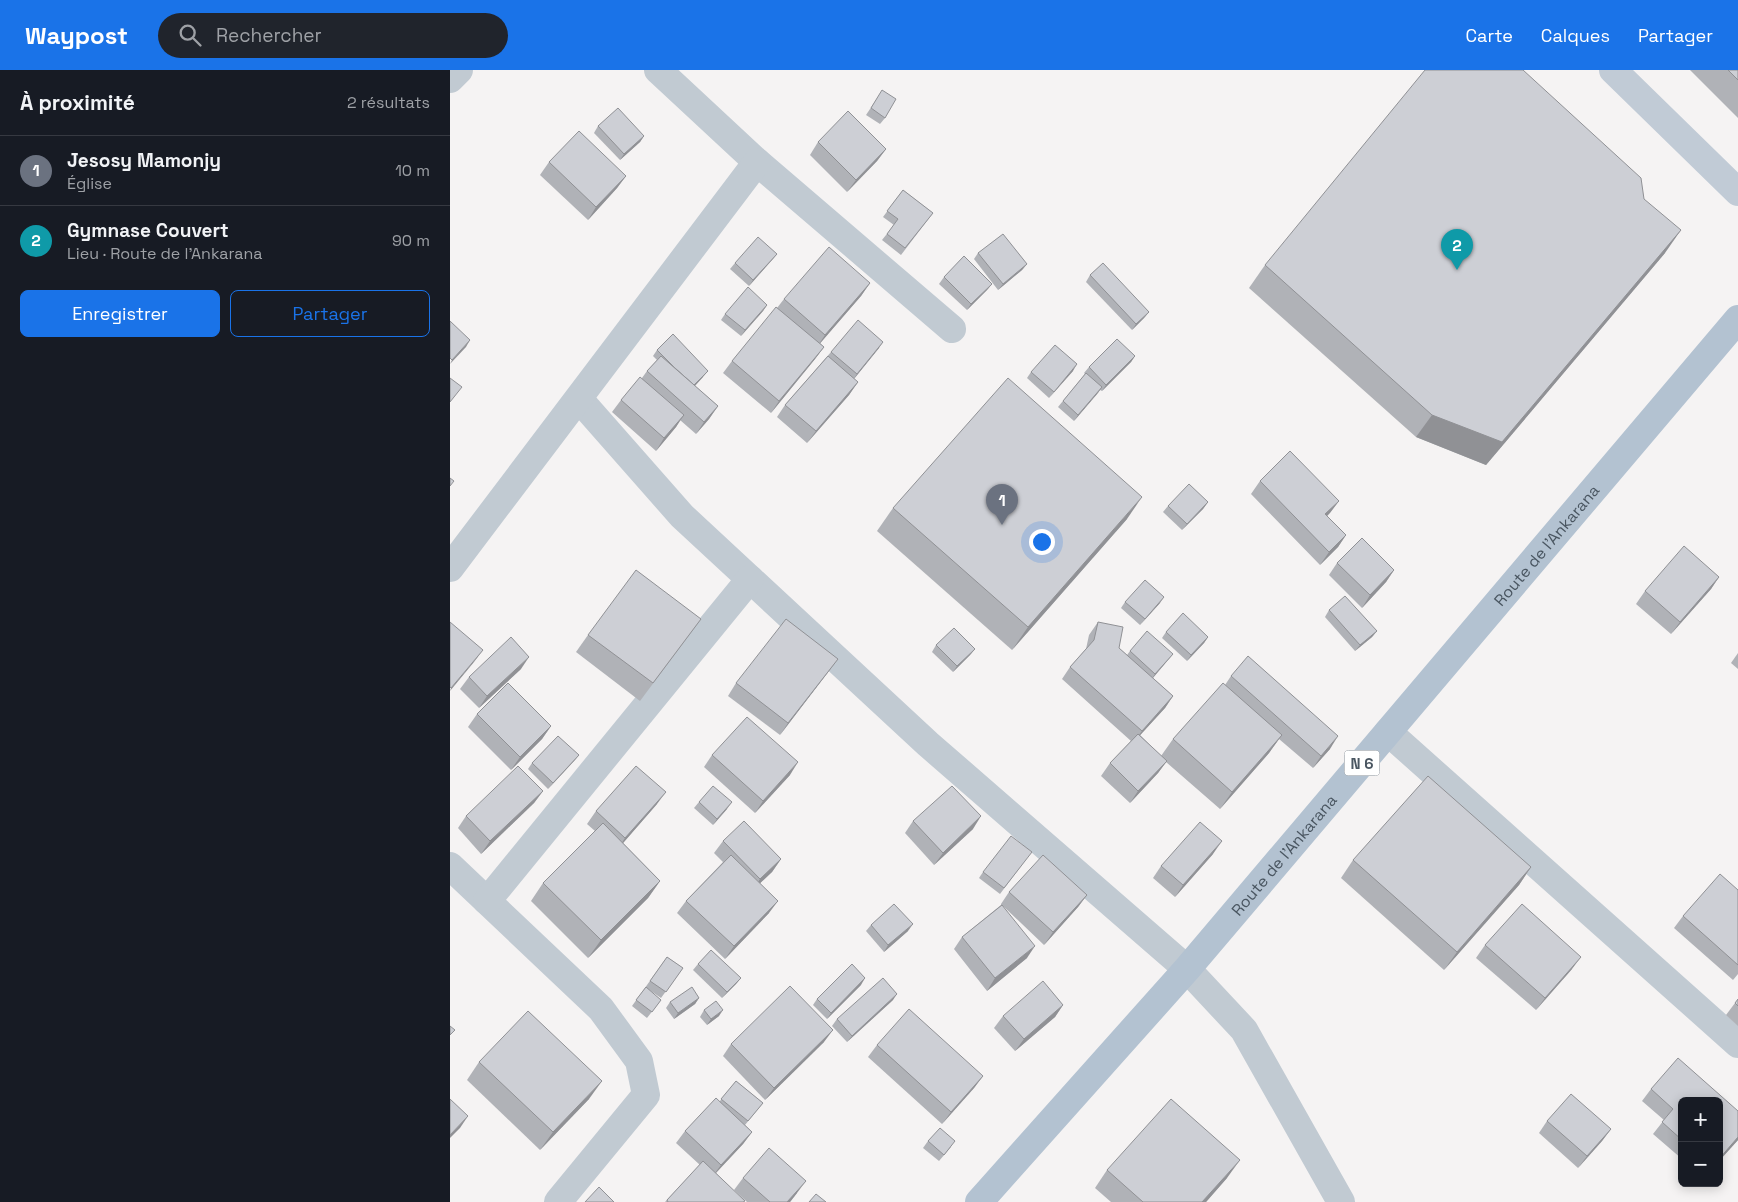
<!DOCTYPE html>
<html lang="fr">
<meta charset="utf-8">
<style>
:root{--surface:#171b24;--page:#20242c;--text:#f1f3f6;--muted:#9ea1a6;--line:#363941;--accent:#1a73e8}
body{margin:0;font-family:"Space Grotesk",sans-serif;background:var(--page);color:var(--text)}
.controls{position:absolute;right:15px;bottom:15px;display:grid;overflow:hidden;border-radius:8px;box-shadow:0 2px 12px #0003}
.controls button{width:45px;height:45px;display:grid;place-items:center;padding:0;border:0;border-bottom:1px solid var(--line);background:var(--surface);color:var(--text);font:25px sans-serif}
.you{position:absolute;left:591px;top:471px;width:18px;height:18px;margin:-12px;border:4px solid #fff;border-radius:50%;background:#1a73e8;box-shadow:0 0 0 8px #1a73e833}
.badge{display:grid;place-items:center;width:32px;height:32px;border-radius:50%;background:var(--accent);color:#fff;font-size:16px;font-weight:700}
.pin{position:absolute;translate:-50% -41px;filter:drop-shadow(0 1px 2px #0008)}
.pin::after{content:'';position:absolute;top:26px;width:18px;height:15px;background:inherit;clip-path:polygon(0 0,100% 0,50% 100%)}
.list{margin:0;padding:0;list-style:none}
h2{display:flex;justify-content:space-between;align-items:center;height:65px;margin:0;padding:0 20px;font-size:21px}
h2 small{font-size:16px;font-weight:400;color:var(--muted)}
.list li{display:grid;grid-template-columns:32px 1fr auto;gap:15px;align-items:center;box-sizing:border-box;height:70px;padding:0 20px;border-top:1px solid var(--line)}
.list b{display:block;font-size:19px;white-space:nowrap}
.list p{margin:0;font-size:16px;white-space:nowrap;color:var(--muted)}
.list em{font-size:16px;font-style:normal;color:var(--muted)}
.actions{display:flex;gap:10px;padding:15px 20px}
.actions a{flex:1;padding:11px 0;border:1px solid var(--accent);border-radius:8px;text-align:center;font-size:18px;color:var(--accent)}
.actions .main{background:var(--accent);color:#fff}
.icon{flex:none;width:28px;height:28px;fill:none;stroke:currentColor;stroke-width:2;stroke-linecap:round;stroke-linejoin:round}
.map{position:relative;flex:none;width:1288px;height:1132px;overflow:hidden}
header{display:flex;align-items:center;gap:30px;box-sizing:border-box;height:70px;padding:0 25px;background:var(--accent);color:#fff}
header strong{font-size:24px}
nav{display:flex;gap:28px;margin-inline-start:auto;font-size:18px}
.search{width:350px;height:45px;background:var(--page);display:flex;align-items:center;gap:12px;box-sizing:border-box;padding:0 18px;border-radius:28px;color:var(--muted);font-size:19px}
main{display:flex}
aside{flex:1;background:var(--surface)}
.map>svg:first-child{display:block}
</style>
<header>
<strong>Waypost</strong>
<div class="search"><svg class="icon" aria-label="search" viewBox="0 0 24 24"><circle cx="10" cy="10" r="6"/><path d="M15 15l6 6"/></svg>Rechercher</div>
<nav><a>Carte</a><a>Calques</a><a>Partager</a></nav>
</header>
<main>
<aside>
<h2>À proximité<small>2 résultats</small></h2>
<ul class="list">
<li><span class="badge" style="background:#6b7280">1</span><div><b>Jesosy Mamonjy</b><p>Église</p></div><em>10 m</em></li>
<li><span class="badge" style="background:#0f9aa8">2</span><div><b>Gymnase Couvert</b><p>Lieu · Route de l'Ankarana</p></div><em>90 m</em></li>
</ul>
<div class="actions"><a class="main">Enregistrer</a><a>Partager</a></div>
</aside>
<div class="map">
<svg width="1288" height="1132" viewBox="0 0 1288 1132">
<rect width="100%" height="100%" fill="#f5f3f3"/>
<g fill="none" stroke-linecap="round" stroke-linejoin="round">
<g stroke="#c1cad2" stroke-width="28">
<polyline points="208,0 307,92 502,259"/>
<polyline points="0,9 9,0"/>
<polyline points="129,329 232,446 478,674 737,899 794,960 891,1132"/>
<polyline points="0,498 307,92"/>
<polyline points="938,662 1288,974"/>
<polyline points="0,796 151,939 189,991 196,1025 108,1132"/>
<polyline points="37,831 300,509"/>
</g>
<polyline stroke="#c1cbd6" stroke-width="28" points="1163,0 1288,122"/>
<path stroke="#b3c2d1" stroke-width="28" id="s1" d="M529,1132L737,899L1288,249"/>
</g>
<g fill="#b0b2b7">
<polygon points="1240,0 1288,0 1288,48"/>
<polygon points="428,27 435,48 430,54 416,45"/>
<polygon points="148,56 194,66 190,72 170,90 144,63"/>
<polygon points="368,72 436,79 427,91 397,122 360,85"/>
<polygon points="99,92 176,106 167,118 138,150 90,105"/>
<polygon points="453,120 483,143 451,185 432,170 444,155 433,147"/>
<polygon points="1194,129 1215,183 1036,395 966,367 799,218 815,195"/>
<polygon points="528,183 577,194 572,200 548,220 524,189"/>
<polygon points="327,184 322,190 299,216 280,199 285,193"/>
<polygon points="640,205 699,242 694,248 682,260 636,212"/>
<polygon points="494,207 542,214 537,220 517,240 489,214"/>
<polygon points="420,213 411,226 370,273 374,277 365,289 321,343 273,303 282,291 327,238 334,229"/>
<polygon points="317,235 313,241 291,266 271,250 275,244"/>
<polygon points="429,278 404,309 408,312 399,325 357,373 327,347 335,335 381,282"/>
<polygon points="207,280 253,307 245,316 268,336 259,349 246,364 230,350 226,357 206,381 162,342 171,330 192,308 197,301 207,290 203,286"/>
<polygon points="685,286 681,292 652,321 650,320 624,351 608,337 635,304 634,303 639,297"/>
<polygon points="623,301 599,328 577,308 581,302"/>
<polygon points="810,411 889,431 877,446 896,465 888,477 870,495 801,424"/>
<polygon points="758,432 753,439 732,460 713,442 718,436"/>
<polygon points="443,438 677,449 562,580 427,461"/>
<polygon points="887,493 944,500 936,512 912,538 879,505"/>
<polygon points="1269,507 1261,519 1221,564 1186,534 1195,521"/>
<polygon points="675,532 710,533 690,555 671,538"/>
<polygon points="879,540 927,561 922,567 905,581 875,547"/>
<polygon points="251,549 190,631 126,582 138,565"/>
<polygon points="648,552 669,578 677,585 680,581 723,584 703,608 723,626 715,638 690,665 711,686 723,669 775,615 781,606 880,679 863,698 829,669 819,683 770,739 716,692 708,703 680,733 651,706 660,693 681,671 612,609 620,597 636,579 639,565"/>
<polygon points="716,562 758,567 754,573 737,591 712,568"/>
<polygon points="486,575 525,579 520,585 503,602 482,582"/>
<polygon points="1288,583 1288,599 1281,593"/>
<polygon points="388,589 330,665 278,626 286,613"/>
<polygon points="71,599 29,638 10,619 19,607"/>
<polygon points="27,644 101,656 92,669 61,700 18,657"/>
<polygon points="129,685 124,691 98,719 78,699 82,693"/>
<polygon points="262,685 340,705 305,743 254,697"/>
<polygon points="93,721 84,733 31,784 8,758 16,746"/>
<polygon points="249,732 277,739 263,755 244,738"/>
<polygon points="207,734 173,773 210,811 198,828 138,888 81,831 93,813 145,761 137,754 146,741"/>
<polygon points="463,751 523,759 484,795 455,763"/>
<polygon points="273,771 331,789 322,802 310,813 319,843 275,889 227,843 236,831 273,792 264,783"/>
<polygon points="763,784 725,827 703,808 711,796"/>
<polygon points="577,788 550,824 529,808 533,802"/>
<polygon points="903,790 1081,797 1069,815 994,900 891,808"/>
<polygon points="1288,820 1288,904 1283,910 1224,858 1233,846"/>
<polygon points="559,822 637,825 628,837 594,875 553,836 577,888 537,921 504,879 512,867 551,835 551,834"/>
<polygon points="421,855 458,861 434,882 416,861"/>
<polygon points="1035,875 1122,899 1086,940 1026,888"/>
<polygon points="217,887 233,898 211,928 198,919 211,930 197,948 182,936"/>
<polygon points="248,894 291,908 286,914 272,928 243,900"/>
<polygon points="411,915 377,949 363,935 367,929"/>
<polygon points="249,928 245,934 224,949 216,938 220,932"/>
<polygon points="1288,929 1288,956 1276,945"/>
<polygon points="443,930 397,972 382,956 387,949"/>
<polygon points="613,935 605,947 565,981 544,958 553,946"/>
<polygon points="254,940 269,946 257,955 250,947"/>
<polygon points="374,972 315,1030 273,986 281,974"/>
<polygon points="427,975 533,1006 524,1018 492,1054 418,987"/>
<polygon points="29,992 139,1029 90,1080 17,1010"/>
<polygon points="286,1011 313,1033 295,1055 302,1062 293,1074 266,1103 294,1132 215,1132 250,1095 226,1073 235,1061 270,1031"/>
<polygon points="1201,1019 1288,1041 1288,1070 1269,1091 1232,1031 1232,1089 1203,1064 1214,1050 1192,1031"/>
<polygon points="1097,1051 1161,1059 1152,1071 1128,1098 1089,1063"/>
<polygon points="478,1071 501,1077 489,1091 473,1078"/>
<polygon points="657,1100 777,1108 756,1132 661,1132 645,1118"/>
<polygon points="293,1108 347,1123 340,1132 297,1132 284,1120"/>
</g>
<g fill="#909195">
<polygon points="194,66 190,72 170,90 174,84"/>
<polygon points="436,79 427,91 397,122 406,110"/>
<polygon points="176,106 167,118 138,150 146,137"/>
<polygon points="1231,160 1215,183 1036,395 966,367 982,345"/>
<polygon points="327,184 322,190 299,216 303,210"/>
<polygon points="577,194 572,200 548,220 553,214"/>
<polygon points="420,213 411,226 367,277 375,265"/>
<polygon points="542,214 537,220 517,240 521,234"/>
<polygon points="317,235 313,241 291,266 295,260"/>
<polygon points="699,242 694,248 682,260 686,254"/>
<polygon points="20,270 16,277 0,294 2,290"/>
<polygon points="433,272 429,278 403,310 407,304"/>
<polygon points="374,277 365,289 321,343 329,331"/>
<polygon points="685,286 681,292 652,321 656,315"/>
<polygon points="627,294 623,301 599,328 604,322"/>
<polygon points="258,301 253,307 238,323 242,316"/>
<polygon points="408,312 399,325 357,373 366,361"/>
<polygon points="652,317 648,323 624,351 628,345"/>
<polygon points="268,336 259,349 246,364 254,352"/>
<polygon points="234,345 226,357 206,381 214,368"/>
<polygon points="692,427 677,449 562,580 578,557"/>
<polygon points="889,431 880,443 867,456 875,444"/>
<polygon points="758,432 753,439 732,460 737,454"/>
<polygon points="896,465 888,477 870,495 879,482"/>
<polygon points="944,500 936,512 912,538 920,525"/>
<polygon points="1269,507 1261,519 1221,564 1230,552"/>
<polygon points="714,527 710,533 690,555 695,549"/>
<polygon points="927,561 922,567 905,581 910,575"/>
<polygon points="758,567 754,573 737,591 741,585"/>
<polygon points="525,579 520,585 503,602 507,596"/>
<polygon points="33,580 24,592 0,621 1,618"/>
<polygon points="723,584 718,590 701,610 705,604"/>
<polygon points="79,587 71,599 29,638 37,626"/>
<polygon points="388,589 379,601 330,665 338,653"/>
<polygon points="723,626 715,638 683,673 692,661"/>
<polygon points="101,656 92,669 61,700 70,687"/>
<polygon points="832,665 819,683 770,739 782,722"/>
<polygon points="888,666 880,679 863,698 871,686"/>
<polygon points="129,685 124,691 98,719 103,713"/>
<polygon points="717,691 708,703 680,733 688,721"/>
<polygon points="348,692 340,705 305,743 313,731"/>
<polygon points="93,721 84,733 31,784 40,771"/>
<polygon points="216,722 207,734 167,780 175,768"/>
<polygon points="282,732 277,739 263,755 267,749"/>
<polygon points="531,746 523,759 484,795 493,783"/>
<polygon points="772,771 763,784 725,827 733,815"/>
<polygon points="331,789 322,802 302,821 310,809"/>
<polygon points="1081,797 1069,815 994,900 1007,882"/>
<polygon points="210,811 198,828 138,888 151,870"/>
<polygon points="637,825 628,837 594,875 603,862"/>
<polygon points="328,831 319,843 275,889 284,876"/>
<polygon points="463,854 458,861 434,882 438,875"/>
<polygon points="585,876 577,888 537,921 545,908"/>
<polygon points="1131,887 1122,899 1086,940 1095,928"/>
<polygon points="291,908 286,914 272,928 277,922"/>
<polygon points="415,908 411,915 377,949 381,943"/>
<polygon points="447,924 443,930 397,972 402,966"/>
<polygon points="249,928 245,934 224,949 228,943"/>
<polygon points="613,935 605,947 565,981 574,969"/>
<polygon points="273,940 269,946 257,955 261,949"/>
<polygon points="383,960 374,972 315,1030 324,1018"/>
<polygon points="533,1006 524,1018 492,1054 501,1042"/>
<polygon points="152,1011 139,1029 90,1080 103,1062"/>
<polygon points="18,1046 10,1058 0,1068 0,1065"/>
<polygon points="1161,1059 1152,1071 1128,1098 1137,1086"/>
<polygon points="302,1062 293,1074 262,1107 271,1095"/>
<polygon points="1288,1067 1288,1070 1269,1091 1269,1089"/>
<polygon points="790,1090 777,1108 756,1132 752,1132"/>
<polygon points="356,1111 347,1123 340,1132 337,1132"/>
</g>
<g fill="#cdcfd5" stroke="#909195">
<polygon points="975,0 1073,0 1191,108 1194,129 1231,160 1052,372 982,345 815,195"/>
<polygon points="1278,0 1288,0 1288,10"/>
<polygon points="432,20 446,29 435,48 421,38"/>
<polygon points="168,38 194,66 174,84 148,56"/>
<polygon points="398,41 436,79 406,110 368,72"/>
<polygon points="129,61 176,106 146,137 99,92"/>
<polygon points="453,120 483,143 455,178 437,164 448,149 437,141"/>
<polygon points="553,164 577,194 553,214 528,183"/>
<polygon points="308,167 327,184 303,210 285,193"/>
<polygon points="379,177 420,213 375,265 334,229"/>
<polygon points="514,186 542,214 521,234 494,207"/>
<polygon points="653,193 699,242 686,254 640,205"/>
<polygon points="298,217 317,235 295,260 275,244"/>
<polygon points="326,237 374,277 329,331 282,291"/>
<polygon points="408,250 433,272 407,304 381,282"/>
<polygon points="0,251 20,270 2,290 0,288"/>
<polygon points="223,264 258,301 244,315 225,298 207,280"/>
<polygon points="667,269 685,286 656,315 639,297"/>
<polygon points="605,275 627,294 604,322 581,302"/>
<polygon points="211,286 268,336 254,352 197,301"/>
<polygon points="378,286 408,312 366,361 335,335"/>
<polygon points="636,303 652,317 628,345 613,331"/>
<polygon points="190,307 234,345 214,368 171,330"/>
<polygon points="0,308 12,317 0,332"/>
<polygon points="558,308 692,427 578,557 443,438"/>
<polygon points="840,381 889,431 875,444 896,465 879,482 810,411"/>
<polygon points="0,408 4,411 0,416"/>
<polygon points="739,414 758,432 737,454 718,436"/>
<polygon points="912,468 944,500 920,525 887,493"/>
<polygon points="1234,476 1269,507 1230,552 1195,521"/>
<polygon points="186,500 251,549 203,613 138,565"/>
<polygon points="695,510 714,527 695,549 675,532"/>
<polygon points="895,526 927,561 910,575 879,540"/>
<polygon points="733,543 758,567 741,585 716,562"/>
<polygon points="336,549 388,589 338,653 286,613"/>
<polygon points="0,552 33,580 1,618 0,617"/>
<polygon points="648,552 673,557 669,578 723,626 692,661 620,597 644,570"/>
<polygon points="504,558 525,579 507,596 486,575"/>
<polygon points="697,561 723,584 705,604 680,581"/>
<polygon points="61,567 79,587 37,626 19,607"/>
<polygon points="798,586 888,666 871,686 781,606"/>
<polygon points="58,613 101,656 70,687 27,644"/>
<polygon points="773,613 832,665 782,722 723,669"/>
<polygon points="297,647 348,692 313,731 262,685"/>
<polygon points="688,664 717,691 688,721 660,693"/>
<polygon points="108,666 129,685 103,713 82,693"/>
<polygon points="68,696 93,721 40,771 16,746"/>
<polygon points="186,696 216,722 175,768 146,741"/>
<polygon points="978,706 1081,797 1007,882 903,790"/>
<polygon points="263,716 282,732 267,749 249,732"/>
<polygon points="502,716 531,746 493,783 463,751"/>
<polygon points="294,751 331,789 310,809 273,771"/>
<polygon points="750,752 772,771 733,815 711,796"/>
<polygon points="153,753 210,811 151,870 93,813"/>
<polygon points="561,766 582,782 554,818 533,802"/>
<polygon points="281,785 328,831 284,876 236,831"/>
<polygon points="593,785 637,825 603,862 559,822"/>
<polygon points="1270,804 1288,820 1288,895 1233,846"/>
<polygon points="444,834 463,854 438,875 421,855"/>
<polygon points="1072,834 1131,887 1095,928 1035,875"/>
<polygon points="552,835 585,876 545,908 512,867"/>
<polygon points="261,880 291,908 277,922 248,894"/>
<polygon points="217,887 233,898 216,922 200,911"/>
<polygon points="402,894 415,908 381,943 367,929"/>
<polygon points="433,908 447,924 402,966 387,949"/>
<polygon points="593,911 613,935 574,969 553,946"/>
<polygon points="340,916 383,960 324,1018 281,974"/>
<polygon points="196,917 211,930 202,942 186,930"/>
<polygon points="242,917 249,928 228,943 220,932"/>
<polygon points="1288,929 1288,936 1285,933"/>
<polygon points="266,931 273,940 261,949 254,940"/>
<polygon points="459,939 533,1006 501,1042 427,975"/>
<polygon points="78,941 152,1011 103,1062 29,992"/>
<polygon points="0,956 5,960 0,965"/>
<polygon points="1228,988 1288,1041 1288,1067 1269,1089 1269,1031 1232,1031 1232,1070 1212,1052 1223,1039 1201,1019"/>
<polygon points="286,1011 313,1033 298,1051 271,1029"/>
<polygon points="1121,1024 1161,1059 1137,1086 1097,1051"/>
<polygon points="266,1028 302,1062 271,1095 235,1061"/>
<polygon points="0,1029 18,1046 0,1065"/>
<polygon points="721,1029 790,1090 752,1132 693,1132 657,1100"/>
<polygon points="490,1058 505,1071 494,1085 478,1071"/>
<polygon points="319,1078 356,1111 337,1132 320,1132 293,1108"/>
<polygon points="253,1091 295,1131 293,1132 218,1132 217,1130"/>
<polygon points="149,1117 164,1132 135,1132"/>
<polygon points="366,1124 376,1132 359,1132"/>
</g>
<g text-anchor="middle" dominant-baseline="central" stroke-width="4" stroke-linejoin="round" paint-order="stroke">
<rect fill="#fff" stroke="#808990" stroke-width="1" x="894.5" y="680.5" width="35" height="25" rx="4"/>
<g font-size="15" font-weight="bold" fill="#4a5661">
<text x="912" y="693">N 6</text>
</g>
<g font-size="16" fill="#4a5661" stroke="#fff">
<text stroke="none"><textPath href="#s1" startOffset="868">Route de l'Ankarana</textPath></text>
<text stroke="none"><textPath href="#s1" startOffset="462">Route de l'Ankarana</textPath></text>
</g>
</g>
</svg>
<div class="controls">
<button>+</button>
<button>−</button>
</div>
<div class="you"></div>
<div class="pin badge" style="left:552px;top:455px;background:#6b7280">1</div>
<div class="pin badge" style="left:1007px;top:200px;background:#0f9aa8">2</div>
</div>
</main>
